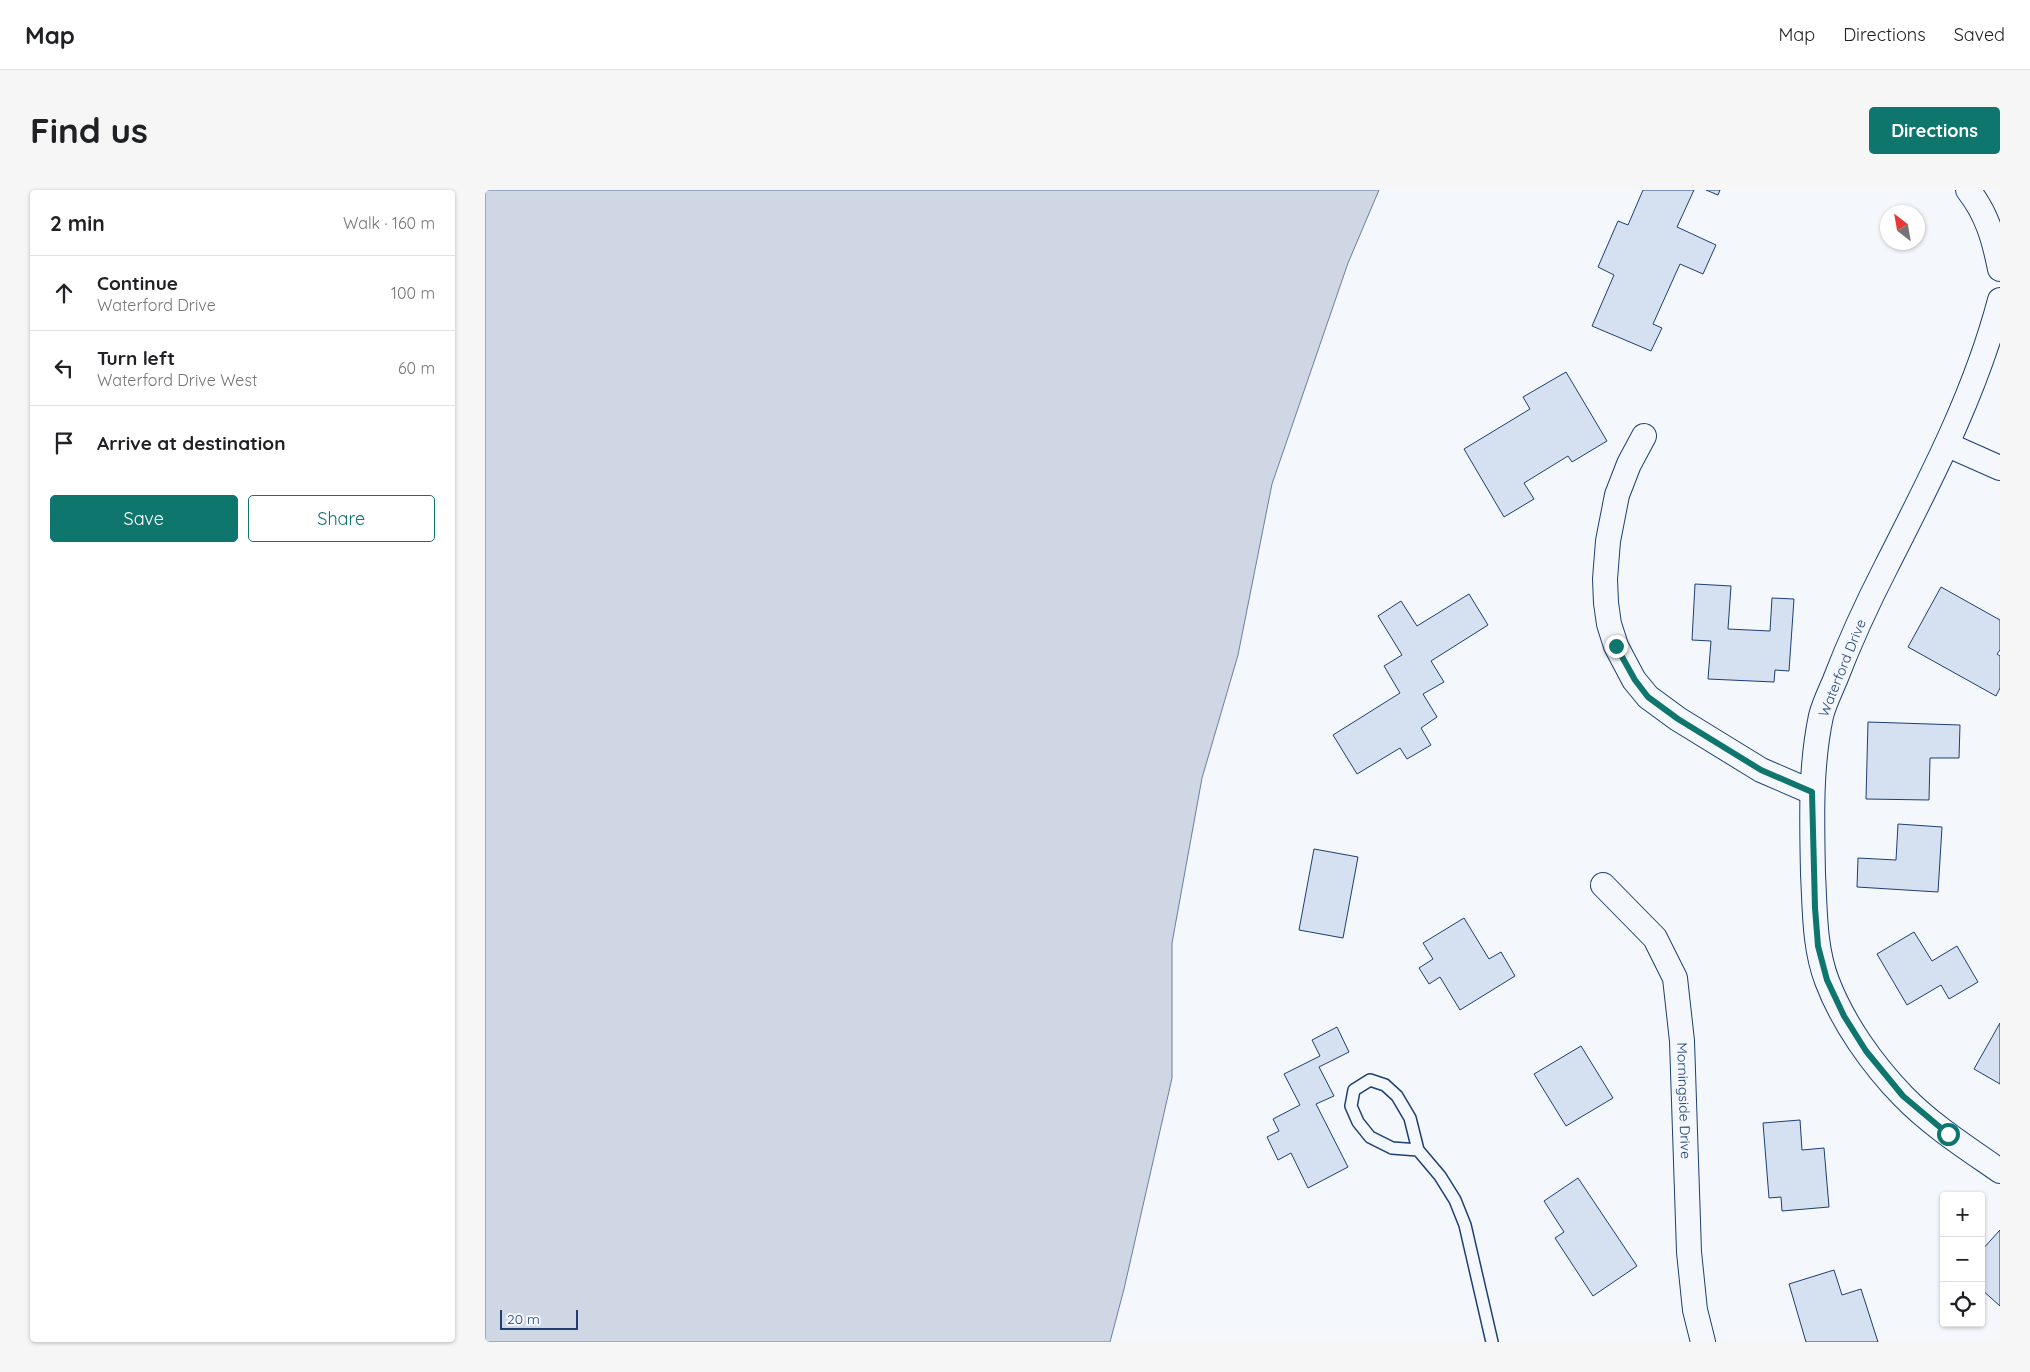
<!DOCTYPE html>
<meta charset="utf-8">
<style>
:root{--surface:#fff;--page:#f6f6f6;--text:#202124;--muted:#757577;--line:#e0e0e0;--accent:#0f766e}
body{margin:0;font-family:Quicksand,sans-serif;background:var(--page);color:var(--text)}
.controls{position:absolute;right:15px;bottom:15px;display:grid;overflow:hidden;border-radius:5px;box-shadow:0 1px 4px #0004}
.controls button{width:45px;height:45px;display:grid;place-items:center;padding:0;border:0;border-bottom:1px solid var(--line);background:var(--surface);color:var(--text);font:25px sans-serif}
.compass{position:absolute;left:1395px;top:15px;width:45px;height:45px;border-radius:50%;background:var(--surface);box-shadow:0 1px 4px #0004;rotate:329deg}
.scale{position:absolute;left:15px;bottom:12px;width:78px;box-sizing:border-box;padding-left:5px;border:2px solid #1d3f73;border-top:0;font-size:14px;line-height:18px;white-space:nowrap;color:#1d3f73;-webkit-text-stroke:4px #f4f7fb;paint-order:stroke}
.stop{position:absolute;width:15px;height:15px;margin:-11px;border:4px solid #0f766e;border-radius:50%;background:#fff}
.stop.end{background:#0f766e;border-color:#fff;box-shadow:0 1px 5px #0008}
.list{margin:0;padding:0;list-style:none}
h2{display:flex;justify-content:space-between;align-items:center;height:65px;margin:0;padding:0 20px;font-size:21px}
h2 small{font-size:16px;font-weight:400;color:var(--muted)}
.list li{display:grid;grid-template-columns:32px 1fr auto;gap:15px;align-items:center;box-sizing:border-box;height:75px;padding:0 20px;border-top:1px solid var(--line)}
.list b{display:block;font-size:19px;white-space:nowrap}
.list p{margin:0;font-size:16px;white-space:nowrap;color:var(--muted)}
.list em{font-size:16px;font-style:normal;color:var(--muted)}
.actions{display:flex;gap:10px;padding:15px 20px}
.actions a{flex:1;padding:11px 0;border:1px solid var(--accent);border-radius:5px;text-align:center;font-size:18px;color:var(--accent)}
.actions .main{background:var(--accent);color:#fff}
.icon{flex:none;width:28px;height:28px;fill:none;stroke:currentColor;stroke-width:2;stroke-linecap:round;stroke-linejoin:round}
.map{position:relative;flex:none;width:1515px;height:1152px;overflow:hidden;border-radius:5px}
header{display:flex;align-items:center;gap:30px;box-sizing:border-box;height:70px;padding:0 25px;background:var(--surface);border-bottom:1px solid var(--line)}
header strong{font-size:24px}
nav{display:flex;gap:28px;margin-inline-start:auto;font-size:18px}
.intro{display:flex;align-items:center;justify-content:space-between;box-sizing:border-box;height:120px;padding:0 30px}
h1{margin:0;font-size:35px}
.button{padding:12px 22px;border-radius:5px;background:var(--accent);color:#fff;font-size:18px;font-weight:700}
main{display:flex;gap:30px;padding:0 30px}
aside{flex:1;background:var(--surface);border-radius:5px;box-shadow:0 1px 4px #0004}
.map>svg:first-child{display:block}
</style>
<header>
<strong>Map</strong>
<nav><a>Map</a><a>Directions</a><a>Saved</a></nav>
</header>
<div class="intro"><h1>Find us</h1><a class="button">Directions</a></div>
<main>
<aside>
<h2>2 min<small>Walk · 160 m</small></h2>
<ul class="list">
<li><svg class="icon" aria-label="ahead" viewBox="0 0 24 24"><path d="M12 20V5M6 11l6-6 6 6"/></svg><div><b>Continue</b><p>Waterford Drive</p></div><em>100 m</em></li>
<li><svg class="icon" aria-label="left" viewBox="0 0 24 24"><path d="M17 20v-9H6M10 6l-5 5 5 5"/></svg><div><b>Turn left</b><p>Waterford Drive West</p></div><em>60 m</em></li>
<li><svg class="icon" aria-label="arrive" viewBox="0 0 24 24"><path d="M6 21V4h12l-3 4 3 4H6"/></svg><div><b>Arrive at destination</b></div></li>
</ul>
<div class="actions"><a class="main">Save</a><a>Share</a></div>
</aside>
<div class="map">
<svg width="1515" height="1152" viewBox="0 0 1515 1152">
<rect width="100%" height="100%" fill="#f4f7fb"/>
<polygon fill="#cfd7e4" stroke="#687fa3" points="0,0 894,0 863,73 787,294 753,465 717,588 687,753 687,888 639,1099 625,1152 0,1152"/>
<g fill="#d5e0f0" stroke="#1d3f73">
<polygon points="1158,0 1209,0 1192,37 1231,55 1218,84 1195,74 1168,134 1177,138 1166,161 1107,136 1129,85 1113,77 1133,31 1143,35"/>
<polygon points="1221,0 1235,0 1233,5"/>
<polygon points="1081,182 1122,251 1087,272 1083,266 1039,293 1049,309 1019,327 979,259 1045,219 1038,207"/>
<polygon points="1210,394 1246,396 1243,439 1285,441 1287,408 1309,409 1304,481 1290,480 1289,492 1223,489 1226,451 1207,450"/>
<polygon points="1456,397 1515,430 1515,460 1512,464 1515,466 1515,498 1511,506 1423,457"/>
<polygon points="984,404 1003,435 946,471 959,492 938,504 952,527 936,538 946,555 922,569 915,558 872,584 848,545 915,503 899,476 917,465 893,426 916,411 932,436"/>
<polygon points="1383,532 1475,535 1474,568 1445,568 1444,610 1381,609"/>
<polygon points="1413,634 1457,637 1453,702 1372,697 1373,668 1411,670"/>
<polygon points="829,659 873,667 858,748 814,740"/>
<polygon points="979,728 1004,769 1016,762 1030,786 975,820 955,787 944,794 934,778 948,769 938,753"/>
<polygon points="1429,742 1447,771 1472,756 1493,792 1464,809 1456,795 1422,815 1392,764"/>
<polygon points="1515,833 1515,894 1489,879"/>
<polygon points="852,837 864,862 834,877 849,906 831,914 863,977 823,998 806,963 793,970 782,947 794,941 788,929 815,915 799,884 835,866 827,850"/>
<polygon points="1096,856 1128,908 1081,936 1049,884"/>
<polygon points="1315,930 1317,960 1339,958 1344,1017 1297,1021 1296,1007 1284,1008 1278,933"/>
<polygon points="1093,988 1152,1076 1108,1106 1070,1048 1079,1042 1059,1011"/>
<polygon points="1515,1040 1515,1116 1496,1099 1496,1061"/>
<polygon points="1349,1080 1357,1105 1376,1099 1393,1152 1321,1152 1304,1094"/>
</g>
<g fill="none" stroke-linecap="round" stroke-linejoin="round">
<defs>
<polyline id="lane" points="933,960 907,958 885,947 873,932 866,916 869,900 885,890 900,895 912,906 925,928 933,960 955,986 970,1010 980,1035 1007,1152"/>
<g id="street">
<path d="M1483,0C1502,24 1509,49 1515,79"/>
<path d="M1515,110C1490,205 1445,290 1401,377C1382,414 1365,451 1350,490C1345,502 1339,514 1336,526C1325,578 1327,631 1328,684C1330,719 1329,757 1342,791C1358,833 1387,874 1418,906C1446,935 1482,958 1515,981"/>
<polyline points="1159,246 1144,274 1132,305 1123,351 1120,389 1121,413 1124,434 1131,456 1149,490 1163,507 1193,529 1276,580 1327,602"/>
<polyline points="1463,255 1515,278"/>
<path id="s1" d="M1118,695L1170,748L1190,788L1197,851L1204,1062L1210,1120L1218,1152"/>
</g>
</defs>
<use href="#lane" stroke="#1d3f73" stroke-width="14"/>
<use href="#street" stroke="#1d3f73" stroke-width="26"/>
<use href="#lane" stroke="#f4f7fb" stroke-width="11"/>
<use href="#street" stroke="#f4f7fb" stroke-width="24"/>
</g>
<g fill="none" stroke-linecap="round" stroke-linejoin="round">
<polyline stroke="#0f766e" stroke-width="6" points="1131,456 1150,490 1163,507 1193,529 1276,580 1327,602 1330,718 1333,756 1342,790 1359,826 1381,861 1418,906 1463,944"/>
</g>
<g text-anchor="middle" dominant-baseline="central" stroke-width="4" stroke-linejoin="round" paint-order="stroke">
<g font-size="14" fill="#1d3f73" stroke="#f4f7fb">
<text transform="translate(1357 478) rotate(-68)">Waterford Drive</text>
<text stroke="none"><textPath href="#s1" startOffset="242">Morningside Drive</textPath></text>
</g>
</g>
</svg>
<div class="controls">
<button>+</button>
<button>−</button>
<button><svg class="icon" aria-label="locate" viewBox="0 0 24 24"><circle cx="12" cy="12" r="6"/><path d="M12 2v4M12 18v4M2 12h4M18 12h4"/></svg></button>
</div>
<svg class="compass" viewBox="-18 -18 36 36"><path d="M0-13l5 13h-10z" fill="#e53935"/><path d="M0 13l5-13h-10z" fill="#757577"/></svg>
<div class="scale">20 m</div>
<div class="stop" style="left:1463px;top:944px"></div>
<div class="stop end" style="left:1131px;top:456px"></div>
</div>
</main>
